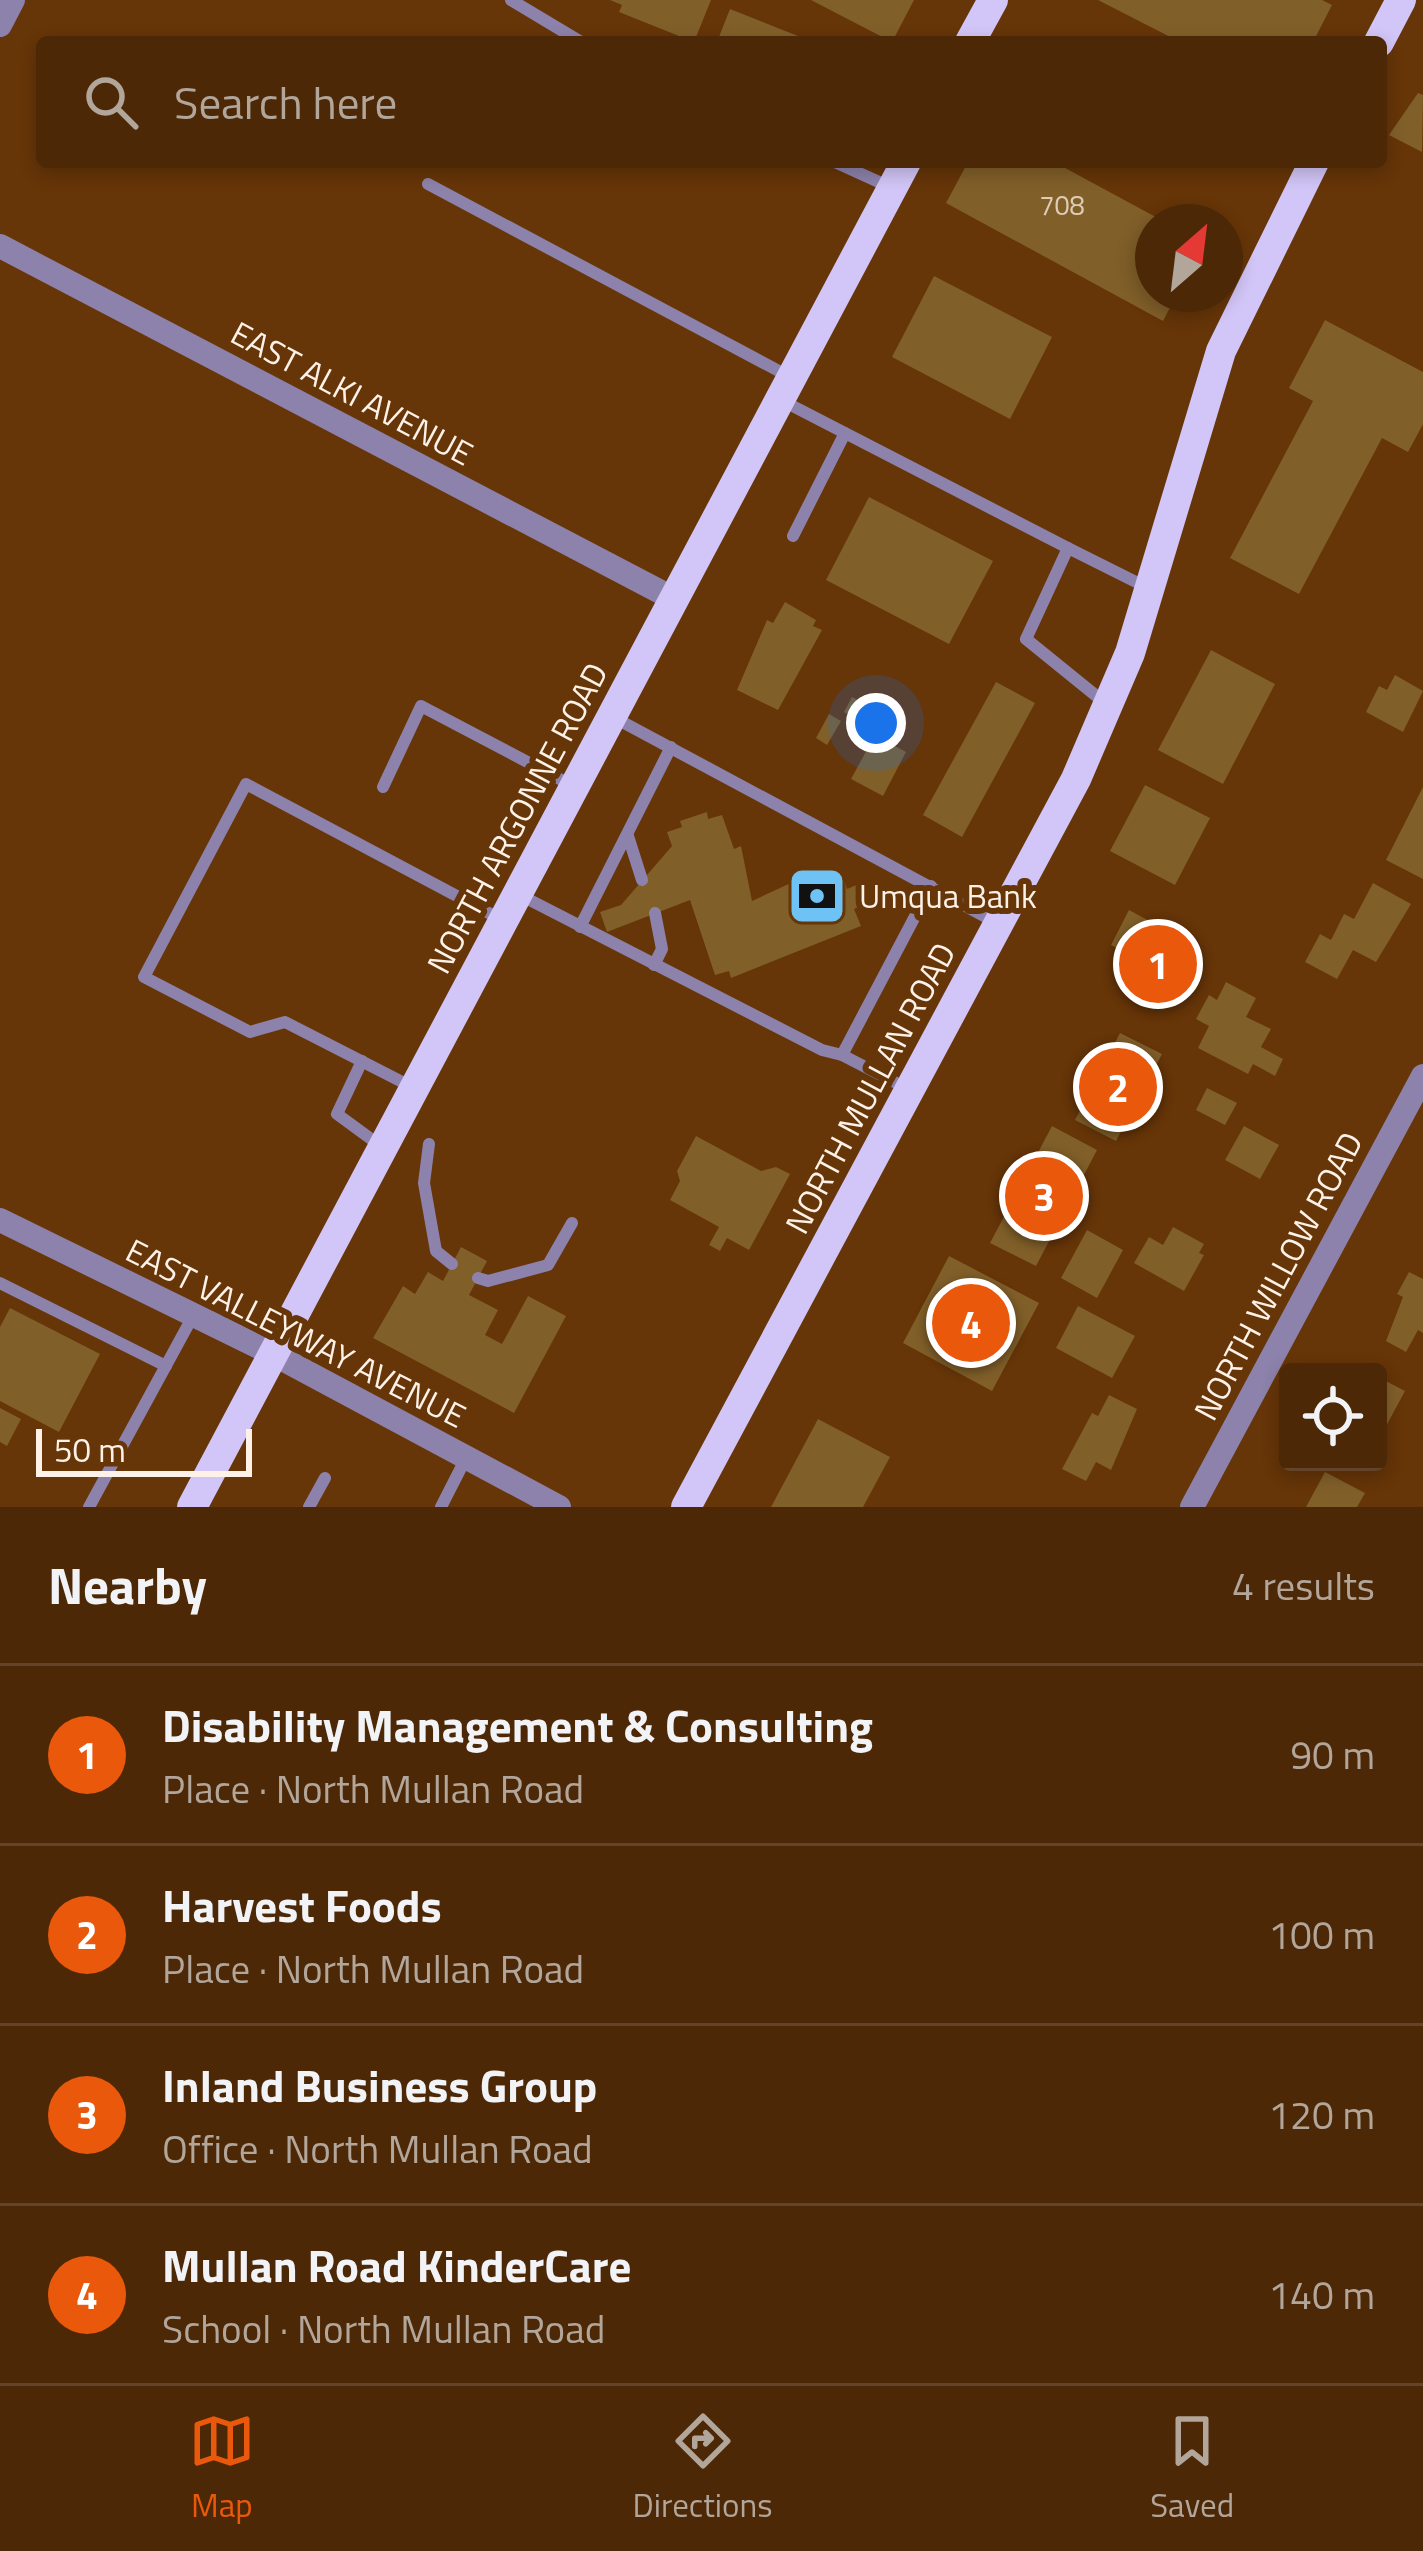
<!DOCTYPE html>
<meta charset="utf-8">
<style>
:root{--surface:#4c2806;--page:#563414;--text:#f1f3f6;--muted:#b2a69b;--line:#634428;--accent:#ea580c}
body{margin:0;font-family:"Titillium Web",sans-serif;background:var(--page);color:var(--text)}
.controls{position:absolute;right:36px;bottom:36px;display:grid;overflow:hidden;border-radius:12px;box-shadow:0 6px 18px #0003}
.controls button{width:108px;height:108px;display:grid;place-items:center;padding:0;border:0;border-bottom:3px solid var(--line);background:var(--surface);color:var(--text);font:60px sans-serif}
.compass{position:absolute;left:1135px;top:204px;width:108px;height:108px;border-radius:50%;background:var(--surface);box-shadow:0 6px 18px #0003;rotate:28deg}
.scale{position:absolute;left:36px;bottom:30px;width:216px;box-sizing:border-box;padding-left:12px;border:6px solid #fdf1e8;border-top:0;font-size:33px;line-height:42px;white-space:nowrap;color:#fdf1e8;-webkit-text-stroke:9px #663508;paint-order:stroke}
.you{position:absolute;left:876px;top:723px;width:42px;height:42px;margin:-30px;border:9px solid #fff;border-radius:50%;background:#1a73e8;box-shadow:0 0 0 18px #1a73e833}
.badge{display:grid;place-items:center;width:78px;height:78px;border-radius:50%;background:var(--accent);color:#fff;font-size:39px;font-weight:700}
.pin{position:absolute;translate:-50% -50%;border:6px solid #fff;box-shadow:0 3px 12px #0006}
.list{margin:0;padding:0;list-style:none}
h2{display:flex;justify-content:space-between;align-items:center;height:156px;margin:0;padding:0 48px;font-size:51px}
h2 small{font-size:39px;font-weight:400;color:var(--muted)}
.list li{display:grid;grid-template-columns:78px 1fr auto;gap:36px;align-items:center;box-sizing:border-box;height:180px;padding:0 48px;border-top:3px solid var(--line)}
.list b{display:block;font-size:45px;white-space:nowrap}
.list p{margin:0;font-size:39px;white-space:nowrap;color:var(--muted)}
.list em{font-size:39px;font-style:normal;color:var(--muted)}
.icon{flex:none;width:66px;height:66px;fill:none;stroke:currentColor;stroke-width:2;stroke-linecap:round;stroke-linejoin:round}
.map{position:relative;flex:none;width:1423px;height:1507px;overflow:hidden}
.search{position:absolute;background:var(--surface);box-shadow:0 6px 18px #0003;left:36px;right:36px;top:36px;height:132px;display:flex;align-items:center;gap:30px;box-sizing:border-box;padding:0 42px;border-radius:12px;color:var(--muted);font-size:45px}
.sheet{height:876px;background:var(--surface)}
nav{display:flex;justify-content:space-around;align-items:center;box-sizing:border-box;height:168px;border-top:3px solid var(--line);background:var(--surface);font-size:33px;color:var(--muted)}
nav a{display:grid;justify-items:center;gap:6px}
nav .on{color:var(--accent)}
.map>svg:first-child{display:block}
</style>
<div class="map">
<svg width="1423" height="1507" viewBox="0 0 1423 1507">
<rect width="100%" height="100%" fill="#663508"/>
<g fill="#815f29">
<polygon points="610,0 711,0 694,42 619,12 622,5"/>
<polygon points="811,0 914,0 892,42"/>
<polygon points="1098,0 1322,0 1332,5 1313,42 1180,42"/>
<polygon points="730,9 803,38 802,42 717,42"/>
<polygon points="1418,93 1423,95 1422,152 1389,135"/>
<polygon points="968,162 1054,162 1165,222 1153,222 1153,294 1177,294 1163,321 946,203"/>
<polygon points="934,276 1052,337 1010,419 892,357"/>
<polygon points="1325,320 1423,372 1423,424 1408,452 1382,438 1299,594 1230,558 1313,401 1289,388"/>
<polygon points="869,497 993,561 949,644 826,580"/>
<polygon points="785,602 816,620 813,626 822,630 778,710 737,690 767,620 773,623"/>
<polygon points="1211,650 1275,684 1223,784 1158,750"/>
<polygon points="1395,675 1423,691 1403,732 1366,712 1379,686 1387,690"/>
<polygon points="996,682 1035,703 962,837 923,815"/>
<polygon points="852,697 866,704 857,720 844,712"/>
<polygon points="871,708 885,716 877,731 863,723"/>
<polygon points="829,714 841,721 827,745 816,738"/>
<polygon points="875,735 906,752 883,796 851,779"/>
<polygon points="1145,785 1210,818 1175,885 1110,851"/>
<polygon points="1423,787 1423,879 1386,860"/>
<polygon points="707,812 708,819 722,815 734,849 741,846 752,901 806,876 808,883 842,872 847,889 861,883 869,903 854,909 861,926 731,978 729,971 715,975 690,900 607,932 600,912 621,905 672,846 667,832 682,827 680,821"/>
<polygon points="1373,883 1411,904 1376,962 1353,950 1337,979 1305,962 1320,934 1331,940 1344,914 1354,919"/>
<polygon points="1129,910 1194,945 1160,1009 1126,991 1136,973 1130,955 1111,945"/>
<polygon points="1226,982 1256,998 1246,1017 1271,1029 1261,1047 1283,1059 1275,1076 1253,1064 1248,1074 1198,1048 1209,1026 1196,1019 1209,995 1217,1000"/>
<polygon points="1120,1033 1162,1054 1116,1141 1075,1120"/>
<polygon points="1207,1088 1237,1103 1225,1125 1196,1110"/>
<polygon points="1052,1126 1097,1150 1036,1266 990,1243"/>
<polygon points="1244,1126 1279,1145 1260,1179 1225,1160"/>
<polygon points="696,1136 761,1171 776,1167 790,1174 749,1250 727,1238 720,1251 709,1245 719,1227 670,1200 680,1181 677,1171"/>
<polygon points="1173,1227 1204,1244 1199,1253 1204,1255 1184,1291 1134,1263 1149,1237 1163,1245"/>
<polygon points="1087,1230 1123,1250 1097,1298 1061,1278"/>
<polygon points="461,1247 487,1261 469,1295 498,1310 485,1335 502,1344 528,1296 566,1316 514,1413 373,1338 403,1286 415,1294 428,1272 443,1281"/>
<polygon points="949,1256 1039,1303 992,1391 903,1343"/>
<polygon points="1409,1272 1423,1279 1423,1333 1418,1330 1406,1352 1386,1341 1403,1297 1397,1294"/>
<polygon points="1078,1306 1135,1336 1112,1378 1056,1348"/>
<polygon points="10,1308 100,1354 59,1432 0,1401 0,1327"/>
<polygon points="1380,1378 1405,1391 1378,1441 1378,1381"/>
<polygon points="1109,1395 1137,1409 1111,1470 1096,1462 1086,1481 1062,1469 1092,1413 1098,1416"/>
<polygon points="0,1408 21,1419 7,1446 0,1442"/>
<polygon points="818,1419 890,1457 863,1507 771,1507"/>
<polygon points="1325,1472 1365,1493 1357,1507 1306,1507"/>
</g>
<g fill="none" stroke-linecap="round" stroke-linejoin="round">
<g stroke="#8d82ab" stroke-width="12">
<polyline points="511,0 581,42"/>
<polyline points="835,162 892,188"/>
<polyline points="428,184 790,377"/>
<polyline points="781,400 1068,548"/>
<polyline points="793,536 845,433"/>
<polyline points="1105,703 1026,639 1068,548 1148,588"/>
<polyline points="613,717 997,923"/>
<polyline points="383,787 421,706 573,786"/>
<polyline points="628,836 642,880"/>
<polyline points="518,894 822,1050 842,1055"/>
<polyline points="580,927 671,747"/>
<polyline points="654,965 662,949 655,913"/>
<polyline points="362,1061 337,1114 382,1147"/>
<polyline points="414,1088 285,1022 250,1032 144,977 246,784 502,920"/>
<polyline points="906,1088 842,1055 931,886"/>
<polyline points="429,1144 424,1183 436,1251 452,1264"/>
<polyline points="478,1278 488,1281 548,1265 572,1223"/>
<polyline points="0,1283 166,1366"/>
<polyline points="89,1507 193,1316"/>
<polyline points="309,1507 325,1478"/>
<polyline points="441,1507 466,1458"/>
</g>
<g stroke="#8d82ab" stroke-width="24">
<polyline points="0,25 13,0"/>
<polyline points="0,246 674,599"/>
<polyline points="0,1220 273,1354 559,1507"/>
<polyline points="1192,1507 1423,1076"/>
</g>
<g stroke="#d2c5f7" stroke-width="30">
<polyline points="970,42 993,0"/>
<polyline points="1379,42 1401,0"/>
<polyline points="192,1507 906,162"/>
<polyline points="686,1507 1076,779 1130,653 1221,351 1314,162"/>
</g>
</g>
<defs>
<symbol id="bank-square" viewBox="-11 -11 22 22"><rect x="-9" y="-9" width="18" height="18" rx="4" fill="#6fc2f4" stroke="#663508"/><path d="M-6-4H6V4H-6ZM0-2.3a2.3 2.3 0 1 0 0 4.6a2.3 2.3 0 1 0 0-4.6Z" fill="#111"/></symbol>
</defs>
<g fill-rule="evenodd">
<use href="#bank-square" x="784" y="863" width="66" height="66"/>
</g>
<g text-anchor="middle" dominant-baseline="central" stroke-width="12" stroke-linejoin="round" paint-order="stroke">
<g font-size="27" fill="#deccb8">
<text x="1062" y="204">708</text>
</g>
<g font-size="33" fill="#fdf1e8" stroke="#663508">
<text transform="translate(352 393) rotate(28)">EAST ALKI AVENUE</text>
<text transform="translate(517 818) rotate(-62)">NORTH ARGONNE ROAD</text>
<text transform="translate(870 1088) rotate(-62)">NORTH MULLAN ROAD</text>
<text transform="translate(1278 1276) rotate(-62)">NORTH WILLOW ROAD</text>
<text transform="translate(296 1333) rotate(27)">EAST VALLEYWAY AVENUE</text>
</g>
<g font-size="33" fill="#fdf1e8" stroke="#663508" text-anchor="start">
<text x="859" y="896">Umqua Bank</text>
</g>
</g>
</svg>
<div class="controls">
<button><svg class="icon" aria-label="locate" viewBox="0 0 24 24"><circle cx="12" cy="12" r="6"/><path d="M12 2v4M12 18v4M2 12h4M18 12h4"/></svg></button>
</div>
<svg class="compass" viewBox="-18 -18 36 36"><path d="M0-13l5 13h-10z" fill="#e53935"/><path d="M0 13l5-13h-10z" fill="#b2a69b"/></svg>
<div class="scale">50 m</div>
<div class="you"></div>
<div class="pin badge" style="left:1158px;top:964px">1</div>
<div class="pin badge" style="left:1118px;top:1087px">2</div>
<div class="pin badge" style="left:1044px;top:1196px">3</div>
<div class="pin badge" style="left:971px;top:1323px">4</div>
<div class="search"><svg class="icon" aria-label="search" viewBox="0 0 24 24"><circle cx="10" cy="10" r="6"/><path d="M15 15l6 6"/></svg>Search here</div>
</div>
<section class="sheet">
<h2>Nearby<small>4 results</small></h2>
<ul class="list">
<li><span class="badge">1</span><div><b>Disability Management &amp; Consulting</b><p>Place · North Mullan Road</p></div><em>90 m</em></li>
<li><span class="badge">2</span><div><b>Harvest Foods</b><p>Place · North Mullan Road</p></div><em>100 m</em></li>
<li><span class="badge">3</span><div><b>Inland Business Group</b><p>Office · North Mullan Road</p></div><em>120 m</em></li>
<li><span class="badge">4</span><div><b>Mullan Road KinderCare</b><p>School · North Mullan Road</p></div><em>140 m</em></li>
</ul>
</section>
<nav>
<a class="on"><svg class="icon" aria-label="map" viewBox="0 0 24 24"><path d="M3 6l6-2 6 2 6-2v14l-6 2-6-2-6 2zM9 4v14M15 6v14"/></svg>Map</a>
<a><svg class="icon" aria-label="directions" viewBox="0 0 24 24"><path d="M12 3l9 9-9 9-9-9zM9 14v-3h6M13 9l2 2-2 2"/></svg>Directions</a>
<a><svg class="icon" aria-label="saved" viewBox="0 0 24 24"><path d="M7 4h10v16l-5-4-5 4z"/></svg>Saved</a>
</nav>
